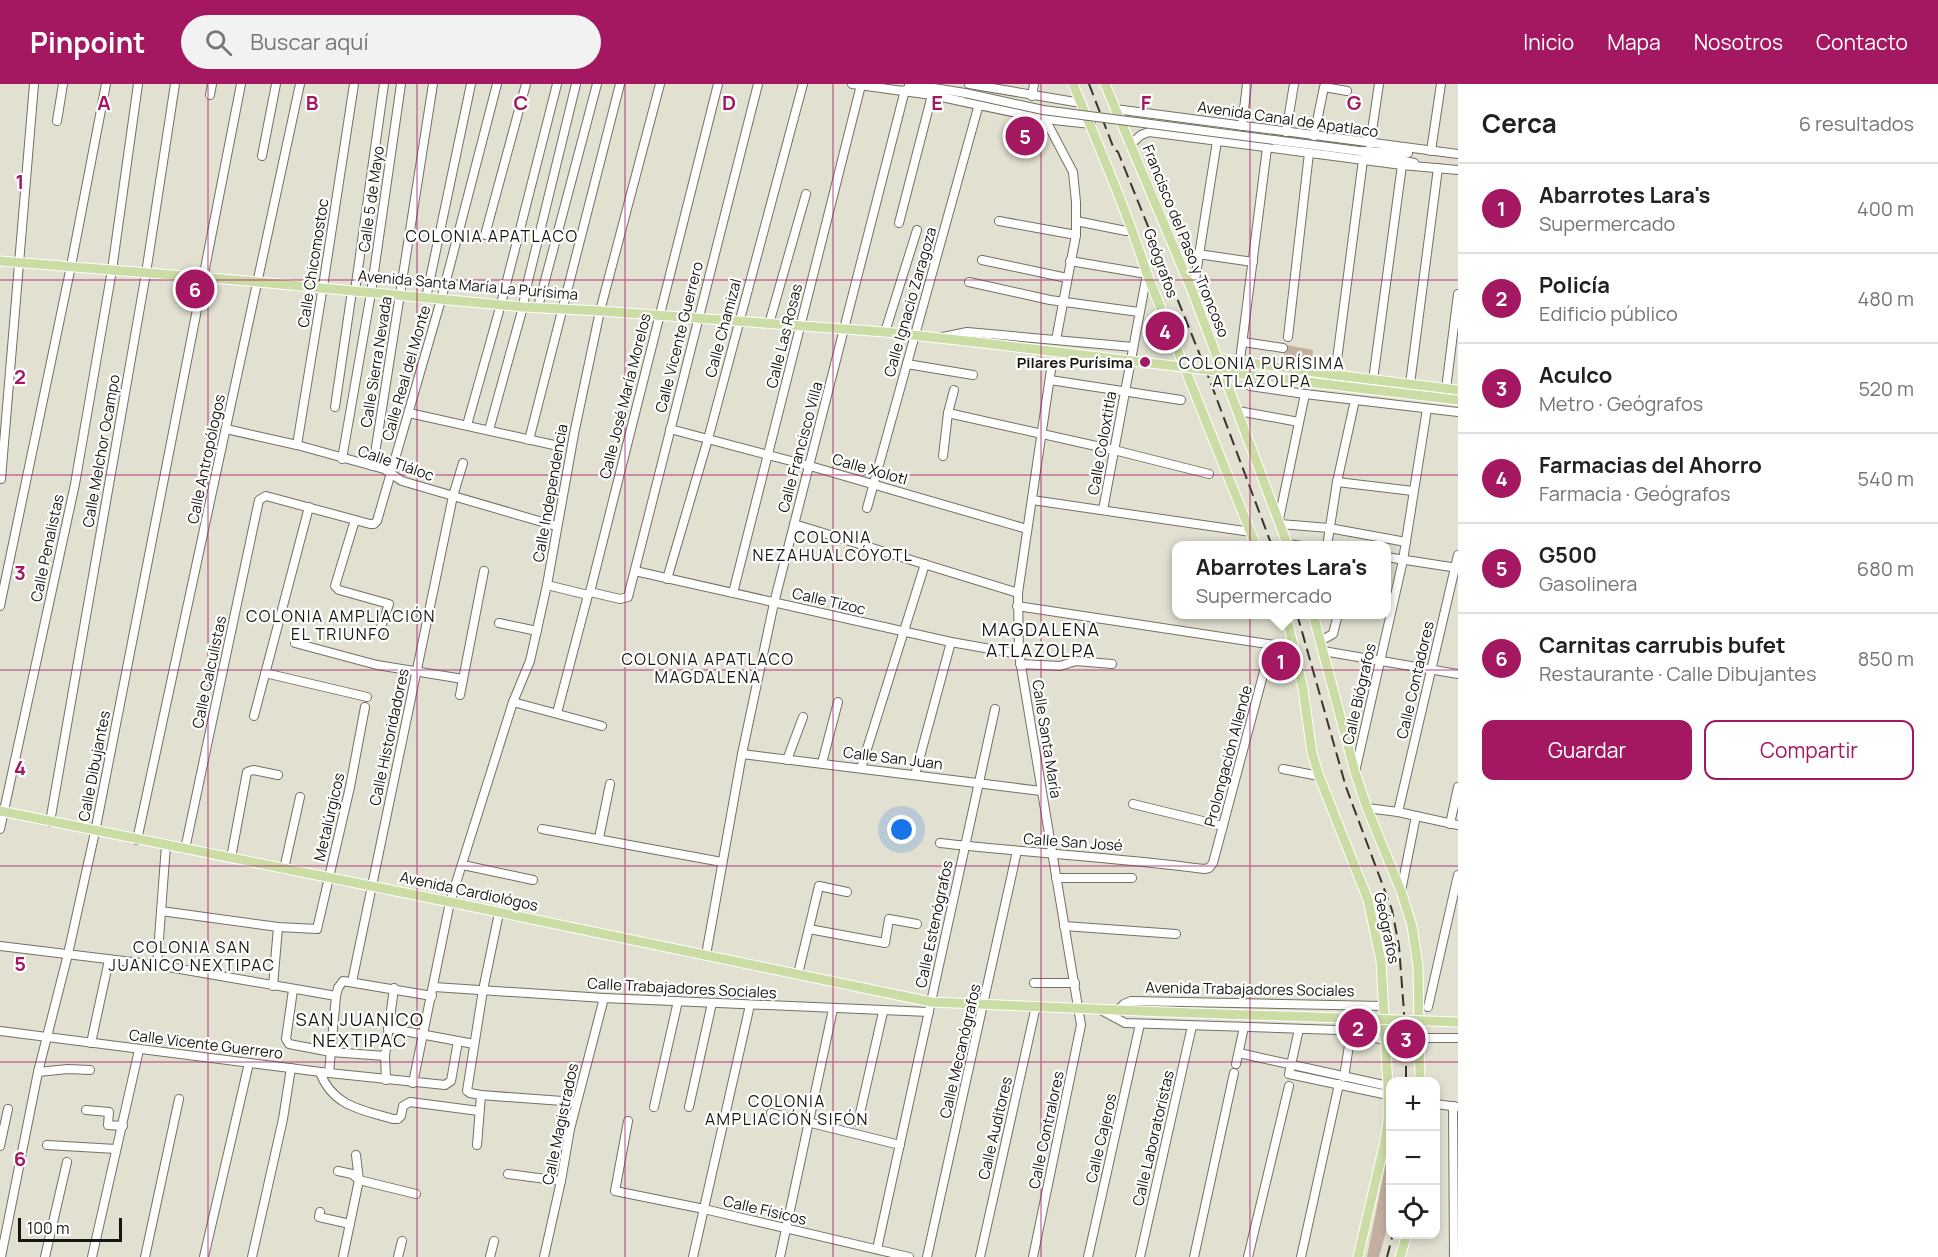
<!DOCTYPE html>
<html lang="es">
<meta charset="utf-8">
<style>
:root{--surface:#fff;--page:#f2f2f2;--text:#202124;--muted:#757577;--line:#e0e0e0;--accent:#a31860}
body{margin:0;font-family:Manrope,sans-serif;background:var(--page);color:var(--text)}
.controls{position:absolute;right:18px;bottom:18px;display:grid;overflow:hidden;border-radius:12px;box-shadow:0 3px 9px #0003}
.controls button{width:54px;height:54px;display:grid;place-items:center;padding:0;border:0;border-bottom:2px solid var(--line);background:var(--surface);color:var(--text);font:30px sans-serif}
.scale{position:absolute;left:18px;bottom:15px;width:104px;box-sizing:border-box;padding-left:6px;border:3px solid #171611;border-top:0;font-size:16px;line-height:21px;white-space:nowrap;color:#171611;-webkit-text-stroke:4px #fff;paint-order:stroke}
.you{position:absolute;left:902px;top:746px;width:21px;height:21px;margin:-15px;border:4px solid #fff;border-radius:50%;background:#1a73e8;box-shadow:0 0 0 9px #1a73e833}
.badge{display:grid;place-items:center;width:39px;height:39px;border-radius:50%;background:var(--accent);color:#fff;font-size:20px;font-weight:700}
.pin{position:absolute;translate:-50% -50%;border:3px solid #fff;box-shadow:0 2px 6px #0006}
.popup{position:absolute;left:1172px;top:457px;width:219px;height:78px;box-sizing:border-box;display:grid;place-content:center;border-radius:12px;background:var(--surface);filter:drop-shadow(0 2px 4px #0005);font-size:20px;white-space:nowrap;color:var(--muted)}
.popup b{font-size:22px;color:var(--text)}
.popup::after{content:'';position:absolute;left:50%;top:100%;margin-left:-12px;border:12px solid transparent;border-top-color:var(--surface)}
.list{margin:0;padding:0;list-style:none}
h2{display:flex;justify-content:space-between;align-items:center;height:78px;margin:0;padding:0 24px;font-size:26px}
h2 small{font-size:20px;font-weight:400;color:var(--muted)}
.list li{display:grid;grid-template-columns:39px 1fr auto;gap:18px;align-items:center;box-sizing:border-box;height:90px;padding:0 24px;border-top:2px solid var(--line)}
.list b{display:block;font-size:22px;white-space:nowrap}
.list p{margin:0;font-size:20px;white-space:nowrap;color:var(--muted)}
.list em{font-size:20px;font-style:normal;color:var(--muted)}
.actions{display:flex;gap:12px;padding:18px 24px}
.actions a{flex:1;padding:14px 0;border:2px solid var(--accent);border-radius:12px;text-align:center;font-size:21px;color:var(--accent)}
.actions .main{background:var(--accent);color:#fff}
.icon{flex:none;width:33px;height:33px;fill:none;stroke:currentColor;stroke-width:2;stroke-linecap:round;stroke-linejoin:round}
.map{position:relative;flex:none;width:1458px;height:1173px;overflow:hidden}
header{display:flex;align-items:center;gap:36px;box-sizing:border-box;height:84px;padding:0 30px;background:var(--accent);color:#fff}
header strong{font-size:28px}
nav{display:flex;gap:33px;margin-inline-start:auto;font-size:21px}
.search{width:420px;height:54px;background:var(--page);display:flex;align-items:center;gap:15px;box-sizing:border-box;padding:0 21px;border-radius:33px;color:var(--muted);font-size:22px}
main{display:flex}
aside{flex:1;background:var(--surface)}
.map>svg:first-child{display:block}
</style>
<header>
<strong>Pinpoint</strong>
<div class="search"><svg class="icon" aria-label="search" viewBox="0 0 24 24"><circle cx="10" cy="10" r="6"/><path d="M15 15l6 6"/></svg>Buscar aquí</div>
<nav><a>Inicio</a><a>Mapa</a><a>Nosotros</a><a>Contacto</a></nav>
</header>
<main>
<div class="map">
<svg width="1458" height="1173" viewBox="0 0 1458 1173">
<rect width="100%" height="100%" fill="#e1e0d1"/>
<g fill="#c3af9f">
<polygon points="1287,261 1313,266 1312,280 1284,276 1283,274"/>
<polygon points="1390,1057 1390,1133 1379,1173 1367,1173"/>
</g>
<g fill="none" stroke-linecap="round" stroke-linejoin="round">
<defs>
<g id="minor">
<polyline points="852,0 932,11 1045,35 1091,40"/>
<polyline points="909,0 965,9"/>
<polyline points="969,0 1081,19"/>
<polyline points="210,11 212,0"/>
<polyline points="1032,12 1034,0"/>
<polyline points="1115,25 1458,70"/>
<polyline points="1045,35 1073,88 1076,118 1076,151 1056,256"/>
<polyline points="57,37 63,0"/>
<polyline points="1242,42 1247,0"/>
<polyline points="1286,48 1294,0"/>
<polyline points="1314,52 1324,3 1347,7"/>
<polyline points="1274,56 1359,67 1414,79"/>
<polyline points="1370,60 1379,0"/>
<polyline points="1130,61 1141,51 1149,48 1402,81 1458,86"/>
<polyline points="1363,67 1408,69"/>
<polyline points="1431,67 1441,0"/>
<polyline points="262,72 276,0"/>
<polyline points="999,137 1076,151"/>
<polyline points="1076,137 1126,147"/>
<polyline points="899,139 932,11"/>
<polyline points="485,151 526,0"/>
<polyline points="1198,170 1253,178"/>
<polyline points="982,176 1067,194"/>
<polyline points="1070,177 1147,190 1103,426"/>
<polyline points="969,198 1050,216 1139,228"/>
<polyline points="355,207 384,0"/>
<polyline points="1193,209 1217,57"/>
<polyline points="426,214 471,0"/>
<polyline points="538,223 597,0"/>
<polyline points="769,240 806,110"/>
<polyline points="885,248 917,146"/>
<polyline points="943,253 967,248 1133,263"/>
<polyline points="1288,253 1309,69"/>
<polyline points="1243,258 1283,264"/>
<polyline points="1240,276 1267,64"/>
<polyline points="907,280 973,291"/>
<polyline points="1335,291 1363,76"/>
<polyline points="1050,296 1181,316"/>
<polyline points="1373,296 1402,81"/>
<polyline points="1410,300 1438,84"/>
<polyline points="1250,302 1305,310 1458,328"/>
<polyline points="1446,305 1458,210"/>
<polyline points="335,323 352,207"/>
<polyline points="1238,327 1299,338"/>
<polyline points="409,329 554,361"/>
<polyline points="948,329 1114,366 1209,390"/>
<polyline points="467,341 501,220 557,0"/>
<polyline points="226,345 297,361 384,385 402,397 556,442"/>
<polyline points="670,345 810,382 1027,445"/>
<polyline points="489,346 523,223 526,205 576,0"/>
<polyline points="529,356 620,0"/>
<polyline points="297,361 324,196 354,0"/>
<polyline points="943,372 948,329 954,306"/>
<polyline points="342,375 371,209 401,0"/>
<polyline points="373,382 433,0"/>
<polyline points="1,395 34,0"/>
<polyline points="1337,398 1413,407"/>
<polyline points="1032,416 1251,448"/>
<polyline points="867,424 979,20"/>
<polyline points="1279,435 1305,310"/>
<polyline points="355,436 335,502 339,506 389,520 379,549"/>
<polyline points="794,440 1018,509"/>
<polyline points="1280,440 1329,444 1406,458"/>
<polyline points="1288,460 1302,462"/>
<polyline points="1327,462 1337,398 1355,316"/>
<polyline points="1386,473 1458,484"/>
<polyline points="635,487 951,558 1019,570"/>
<polyline points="667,495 708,355 803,0"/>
<polyline points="547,501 588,511"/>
<polyline points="590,508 620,515 628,513 758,0"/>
<polyline points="733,509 861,1"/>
<polyline points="0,522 71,182 106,0"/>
<polyline points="1017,522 1294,564"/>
<polyline points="499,539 537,547"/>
<polyline points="1320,557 1333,550 1338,530"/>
<polyline points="295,559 377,581 463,595"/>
<polyline points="1323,567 1458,590"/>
<polyline points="1020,580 1060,582 1076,577 1112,580"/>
<polyline points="265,589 367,613"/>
<polyline points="460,611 484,487"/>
<polyline points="513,618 602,642"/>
<polyline points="557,629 588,511 590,508 718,0"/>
<polyline points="254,632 309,423"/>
<polyline points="742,670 1041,707"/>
<polyline points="787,676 803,633"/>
<polyline points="822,679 838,618"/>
<polyline points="861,684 925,480"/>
<polyline points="1283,685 1319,692"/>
<polyline points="1355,688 1403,476 1427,325"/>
<polyline points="915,691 951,558"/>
<polyline points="1133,720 1223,742"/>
<polyline points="1367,724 1398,728 1458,741"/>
<polyline points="1398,728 1458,471"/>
<polyline points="50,738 146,189 175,0"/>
<polyline points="1450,740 1458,703"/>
<polyline points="0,745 75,400 112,186 138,0"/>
<polyline points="542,745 722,778"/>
<polyline points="599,754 610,700"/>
<polyline points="137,756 300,0"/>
<path d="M940,759C1028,769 1116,773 1204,785L1209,784L1213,779L1271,561"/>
<polyline points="185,765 259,416 266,412 370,440 374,440 377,437 441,216 497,0"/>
<polyline points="231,774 247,688 253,686 278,691"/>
<polyline points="463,781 533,796"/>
<polyline points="284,785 300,713"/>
<polyline points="1056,794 1132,794"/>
<polyline points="1401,807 1416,732"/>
<polyline points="161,827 278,843 317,845 350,703 365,623"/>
<polyline points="499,829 483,906 467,1007 470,1009 481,1011 576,1018"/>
<polyline points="1064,842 1176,850"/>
<polyline points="809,845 885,859 889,835 917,840"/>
<polyline points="0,862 157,881 336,912"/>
<polyline points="706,871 742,670 774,519 905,6"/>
<polyline points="157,881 166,761"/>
<polyline points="798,890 819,802 847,808"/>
<polyline points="352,898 453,412 463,379"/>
<polyline points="1034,899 1075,899"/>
<polyline points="273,902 278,843"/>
<polyline points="434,903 604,914 929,928"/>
<polyline points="293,906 286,955 289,960 331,968 385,972"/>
<polyline points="1428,923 1458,791"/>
<polyline points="1119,925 1124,920 1131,917 1383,922"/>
<polyline points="1101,926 1125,939 1337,946 1385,956"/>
<polyline points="388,944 474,960"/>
<polyline points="1299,945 1289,990 1388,1011"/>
<polyline points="0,947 329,989 445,1001 451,997 458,957"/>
<polyline points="1419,954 1458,954"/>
<polyline points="91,959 109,876"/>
<polyline points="1239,969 1388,1002"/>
<polyline points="1236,980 1244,943"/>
<polyline points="38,988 68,985 90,986"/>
<path d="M320,988C332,1022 362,1026 393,1035H398L401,1032L403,1022L410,1018L479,1027"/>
<polyline points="329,989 336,912 338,904 343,897 432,912"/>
<polyline points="1344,993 1351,949"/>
<polyline points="386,996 385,972 394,904"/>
<polyline points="413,999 450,818 513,618 530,577 547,501 574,350 600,227 660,0"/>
<polyline points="1436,1020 1458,1023"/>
<polyline points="1453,1022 1454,1173"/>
<polyline points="654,1023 678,917"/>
<polyline points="689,1023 712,919"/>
<polyline points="86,1026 109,1028 108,1041 123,1042"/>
<polyline points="771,1029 900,1061"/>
<polyline points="628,1037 615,1107 704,1125 909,1173"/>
<polyline points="858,1038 883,928"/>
<polyline points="47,1061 116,1065"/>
<polyline points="477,1061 481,1011"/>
<polyline points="0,1062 8,1025"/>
<polyline points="338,1087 352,1090 359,1096 416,1110"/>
<polyline points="508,1090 561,1097"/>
<polyline points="320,1128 319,1133 350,1140"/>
<polyline points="877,1165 995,625"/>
<polyline points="1,1173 38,988 68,870 95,748 241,0"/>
<polyline points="45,1173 67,1078"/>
<polyline points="92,1173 139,966"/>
<polyline points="145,1173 179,1015"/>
<polyline points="204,1173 249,979"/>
<polyline points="252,1173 283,1035 291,984"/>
<polyline points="343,1173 359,1096 356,1071"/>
<polyline points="398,1173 402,1157"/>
<polyline points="490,1173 494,1157"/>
<polyline points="544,1173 561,1097 570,1045 604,914"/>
<polyline points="693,1173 750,921"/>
<polyline points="780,1173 833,925"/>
<polyline points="927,1173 1017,767"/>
<polyline points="980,1173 1036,922"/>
<polyline points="1033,1173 1081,941 1019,570 1018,509 1052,279"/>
<polyline points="1088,1173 1140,940"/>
<polyline points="1140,1173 1192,942"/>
<polyline points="1194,1173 1234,989"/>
<polyline points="1248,1173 1289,1002"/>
<polyline points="1301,1173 1339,1000"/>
</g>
<g id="major">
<path d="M1073,0C1099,63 1126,125 1147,190L1256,462"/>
<polyline points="1105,0 1193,209 1288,462"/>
<polyline points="0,177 258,198 523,223 600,227 885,248 975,258"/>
<polyline points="1217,274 1335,291 1458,306"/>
<polyline points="1284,530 1289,543 1303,605 1312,669 1319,692 1368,816 1381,877 1388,1002 1388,1036 1384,1061 1358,1173"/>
<polyline points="1313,530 1355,688 1367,724 1401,807 1412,842 1418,882 1420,998"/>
<polyline points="0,727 450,818 931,918 1165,928"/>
<polyline points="1400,1173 1407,1150"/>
</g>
</defs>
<use href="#minor" stroke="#737164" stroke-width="10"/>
<use href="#major" stroke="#fff" stroke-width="11"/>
<use href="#minor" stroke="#fff" stroke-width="8"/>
<use href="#major" stroke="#cbdda5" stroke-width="9"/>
<g stroke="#373630" stroke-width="2" stroke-dasharray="12 6" stroke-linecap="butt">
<polyline points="1089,0 1114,65 1118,68 1204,281 1272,462"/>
<polyline points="1297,530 1346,703 1392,826 1399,862 1406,955 1406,998"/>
<polyline points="1387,1173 1393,1150"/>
</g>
<defs>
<polyline id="minor-bridge" points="965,9 1043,26 1274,56"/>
<g id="major-bridge">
<polyline points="975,258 1458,316"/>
<polyline points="1165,928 1458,938"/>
</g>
</defs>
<use href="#minor-bridge" stroke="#737164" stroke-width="10" stroke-linecap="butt"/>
<use href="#major-bridge" stroke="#fff" stroke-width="11" stroke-linecap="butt"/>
<use href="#minor-bridge" stroke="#fff" stroke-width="8"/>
<use href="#major-bridge" stroke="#cbdda5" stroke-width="9"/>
</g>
<path fill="none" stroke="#a31860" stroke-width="1.5" stroke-opacity="0.55" d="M208,0V1173M417,0V1173M625,0V1173M833,0V1173M1041,0V1173M1250,0V1173M0,196H1458M0,391H1458M0,586H1458M0,782H1458M0,978H1458"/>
<circle fill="#a31860" stroke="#fff" stroke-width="2" cx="1145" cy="278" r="6"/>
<g text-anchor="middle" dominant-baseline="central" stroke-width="4.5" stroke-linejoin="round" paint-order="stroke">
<g font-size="15" fill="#171611" stroke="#fff">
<text transform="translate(1288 35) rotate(8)">Avenida Canal de Apatlaco</text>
<text transform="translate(371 115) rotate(-82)">Calle 5 de Mayo</text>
<text transform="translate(1186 157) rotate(68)">Francisco del Paso y Troncoso</text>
<text transform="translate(313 179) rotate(-81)">Calle Chicomostoc</text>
<text transform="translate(1161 179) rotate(70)">Geógrafos</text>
<text transform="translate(468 201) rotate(5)">Avenida Santa María La Purísima</text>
<text transform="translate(910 218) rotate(-74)">Calle Ignacio Zaragoza</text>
<text transform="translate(723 244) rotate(-75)">Calle Chamizal</text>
<text transform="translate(784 252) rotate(-76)">Calle Las Rosas</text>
<text transform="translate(679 253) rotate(-76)">Calle Vicente Guerrero</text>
<text transform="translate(376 278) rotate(-81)">Calle Sierra Nevada</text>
<text transform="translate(406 289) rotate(-74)">Calle Real del Monte</text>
<text transform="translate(625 312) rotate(-76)">Calle José María Morelos</text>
<text transform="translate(1102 359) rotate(-80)">Calle Coloxtitla</text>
<text transform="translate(800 363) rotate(-75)">Calle Francisco Villa</text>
<text transform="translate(101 367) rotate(-80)">Calle Melchor Ocampo</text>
<text transform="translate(206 375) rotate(-78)">Calle Antropólogos</text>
<text transform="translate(396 379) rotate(19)">Calle Tláloc</text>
<text transform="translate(870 385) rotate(16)">Calle Xolotl</text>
<text transform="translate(550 409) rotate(-80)">Calle Independencia</text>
<text transform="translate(47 464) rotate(-78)">Calle Penalistas</text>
<text transform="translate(829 517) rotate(13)">Calle Tízoc</text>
<text transform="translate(209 588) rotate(-78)">Calle Calculistas</text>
<text transform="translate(1415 596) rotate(-77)">Calle Contadores</text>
<text transform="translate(1359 610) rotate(-77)">Calle Biógrafos</text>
<text transform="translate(389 653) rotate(-78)">Calle Historidadores</text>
<text transform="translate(1047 655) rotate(81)">Calle Santa María</text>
<text transform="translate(1228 672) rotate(-75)">Prolongación Allende</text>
<text transform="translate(893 674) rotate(7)">Calle San Juan</text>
<text transform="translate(94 682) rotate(-79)">Calle Dibujantes</text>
<text transform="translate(329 733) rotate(-77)">Metalúrgicos</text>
<text transform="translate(1073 758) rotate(4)">Calle San José</text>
<text transform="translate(469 807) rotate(12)">Avenida Cardiológos</text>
<text transform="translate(934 840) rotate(-78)">Calle Estenógrafos</text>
<text transform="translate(1387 844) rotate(78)">Geógrafos</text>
<text transform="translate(682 904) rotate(3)">Calle Trabajadores Sociales</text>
<text transform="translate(1250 905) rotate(1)">Avenida Trabajadores Sociales</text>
<text transform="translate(206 960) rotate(7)">Calle Vicente Guerrero</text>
<text transform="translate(960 967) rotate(-77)">Calle Mecanógrafos</text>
<text transform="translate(560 1040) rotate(-78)">Calle Magistrados</text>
<text transform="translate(995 1044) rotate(-77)">Calle Auditores</text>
<text transform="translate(1046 1046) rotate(-78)">Calle Contralores</text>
<text transform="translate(1101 1054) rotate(-77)">Calle Cajeros</text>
<text transform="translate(1153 1054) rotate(-77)">Calle Laboratoristas</text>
<text transform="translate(765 1126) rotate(13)">Calle Físicos</text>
</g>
<g font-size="15" font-weight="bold" fill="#171611" stroke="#fff" text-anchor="end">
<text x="1133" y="278">Pilares Purísima</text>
</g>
<g font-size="16" letter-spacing="1.5" fill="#171611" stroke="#fff">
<text x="492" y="152">COLONIA APATLACO</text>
<text x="1262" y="279">COLONIA PURÍSIMA<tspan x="1262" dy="18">ATLAZOLPA</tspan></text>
<text x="833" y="453">COLONIA<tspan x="833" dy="18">NEZAHUALCÓYOTL</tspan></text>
<text x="341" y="532">COLONIA AMPLIACIÓN<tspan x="341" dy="18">EL TRIUNFO</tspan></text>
<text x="708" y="575">COLONIA APATLACO<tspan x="708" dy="18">MAGDALENA</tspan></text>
<text x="192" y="863">COLONIA SAN<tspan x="192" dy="18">JUANICO NEXTIPAC</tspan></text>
<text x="787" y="1017">COLONIA<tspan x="787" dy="18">AMPLIACIÓN SIFÓN</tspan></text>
</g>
<g font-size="18" letter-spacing="1.5" fill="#171611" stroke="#fff">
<text x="1041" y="545">MAGDALENA<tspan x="1041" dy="21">ATLAZOLPA</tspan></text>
<text x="360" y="935">SAN JUANICO<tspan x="360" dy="21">NEXTIPAC</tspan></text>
</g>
</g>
<g font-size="20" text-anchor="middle" font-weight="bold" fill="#a31860" stroke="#fff" stroke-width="4.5" stroke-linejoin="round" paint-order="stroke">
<text x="104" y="26">A</text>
<text x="312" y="26">B</text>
<text x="521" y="26">C</text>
<text x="729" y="26">D</text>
<text x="937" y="26">E</text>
<text x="1146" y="26">F</text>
<text x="1354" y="26">G</text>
<text x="20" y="105">1</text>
<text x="20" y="300">2</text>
<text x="20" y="496">3</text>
<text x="20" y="691">4</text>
<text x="20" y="887">5</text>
<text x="20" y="1082">6</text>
</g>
</svg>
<div class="controls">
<button>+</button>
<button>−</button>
<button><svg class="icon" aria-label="locate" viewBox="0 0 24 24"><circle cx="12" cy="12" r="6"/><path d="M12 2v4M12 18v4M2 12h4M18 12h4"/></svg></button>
</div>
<div class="scale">100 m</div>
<div class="you"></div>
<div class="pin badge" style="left:1281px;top:577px">1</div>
<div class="popup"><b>Abarrotes Lara's</b>Supermercado</div>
<div class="pin badge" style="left:1358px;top:944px">2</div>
<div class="pin badge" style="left:1406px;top:955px">3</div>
<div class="pin badge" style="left:1165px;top:247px">4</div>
<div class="pin badge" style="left:1025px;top:52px">5</div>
<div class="pin badge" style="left:195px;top:205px">6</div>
</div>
<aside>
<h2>Cerca<small>6 resultados</small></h2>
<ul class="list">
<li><span class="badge">1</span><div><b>Abarrotes Lara's</b><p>Supermercado</p></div><em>400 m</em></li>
<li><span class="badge">2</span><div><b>Policía</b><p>Edificio público</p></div><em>480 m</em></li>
<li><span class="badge">3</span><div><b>Aculco</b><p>Metro · Geógrafos</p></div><em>520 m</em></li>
<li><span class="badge">4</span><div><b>Farmacias del Ahorro</b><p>Farmacia · Geógrafos</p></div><em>540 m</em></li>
<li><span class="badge">5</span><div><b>G500</b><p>Gasolinera</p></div><em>680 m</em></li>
<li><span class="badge">6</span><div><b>Carnitas carrubis bufet</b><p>Restaurante · Calle Dibujantes</p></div><em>850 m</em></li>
</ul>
<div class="actions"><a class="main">Guardar</a><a>Compartir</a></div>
</aside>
</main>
